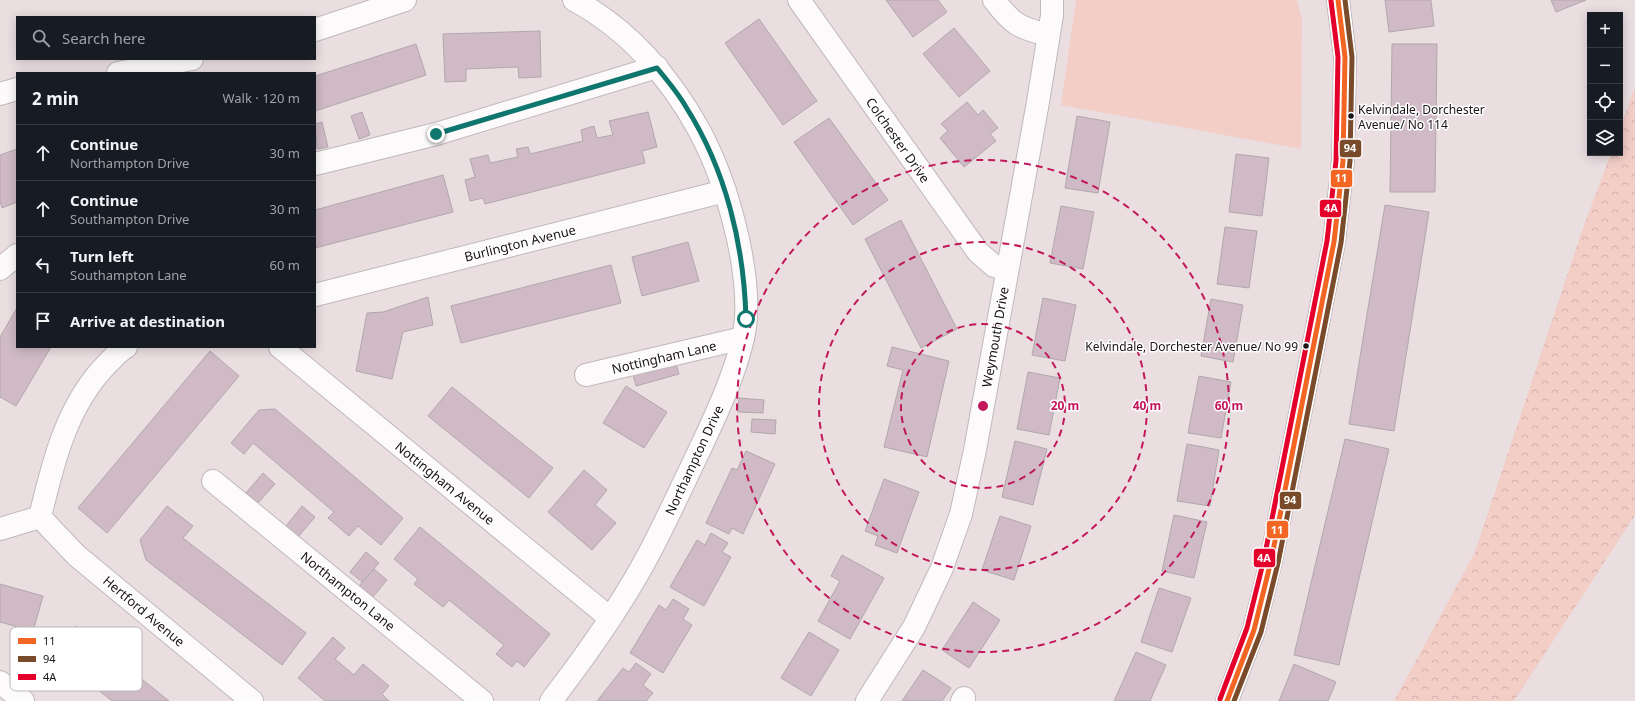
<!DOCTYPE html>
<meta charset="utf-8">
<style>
:root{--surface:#171b24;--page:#242831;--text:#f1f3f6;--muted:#9ea1a6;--line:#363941}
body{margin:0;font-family:"Noto Sans",sans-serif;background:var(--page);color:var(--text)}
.controls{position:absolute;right:12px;top:12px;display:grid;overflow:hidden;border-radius:0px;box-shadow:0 2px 10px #0003}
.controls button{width:36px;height:36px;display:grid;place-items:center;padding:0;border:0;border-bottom:1px solid var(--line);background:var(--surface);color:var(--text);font:20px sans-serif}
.stop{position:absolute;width:12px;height:12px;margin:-9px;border:3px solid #0f766e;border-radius:50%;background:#fff}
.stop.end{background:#0f766e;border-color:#fff;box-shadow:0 1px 4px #0008}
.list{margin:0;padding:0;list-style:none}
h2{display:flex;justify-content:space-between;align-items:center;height:52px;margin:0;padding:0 16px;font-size:17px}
h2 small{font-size:13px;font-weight:400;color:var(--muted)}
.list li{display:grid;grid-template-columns:26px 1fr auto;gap:12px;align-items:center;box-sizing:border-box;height:56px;padding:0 16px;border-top:1px solid var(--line)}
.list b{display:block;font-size:15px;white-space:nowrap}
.list p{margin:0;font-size:13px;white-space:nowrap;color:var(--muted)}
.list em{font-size:13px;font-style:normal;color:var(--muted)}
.icon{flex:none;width:22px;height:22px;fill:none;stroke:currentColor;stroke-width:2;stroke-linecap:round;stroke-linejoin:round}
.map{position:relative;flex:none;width:1635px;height:701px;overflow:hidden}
.search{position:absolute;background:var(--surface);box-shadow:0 2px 10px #0003;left:16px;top:16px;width:300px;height:44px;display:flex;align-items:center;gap:10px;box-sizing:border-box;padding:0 14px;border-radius:0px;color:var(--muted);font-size:15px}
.panel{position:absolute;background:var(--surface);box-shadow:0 2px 10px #0003;left:16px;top:72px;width:300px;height:276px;border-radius:0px}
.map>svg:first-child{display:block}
</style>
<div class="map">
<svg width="1635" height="701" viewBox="0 0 1635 701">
<defs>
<pattern id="forest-crowns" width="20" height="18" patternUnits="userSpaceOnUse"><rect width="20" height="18" fill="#f2cec7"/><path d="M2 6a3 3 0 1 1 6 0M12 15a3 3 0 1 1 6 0" fill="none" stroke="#cfb0aa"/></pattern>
</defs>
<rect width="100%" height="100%" fill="#eadee1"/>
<polygon fill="#f2cec7" points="1076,0 1297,0 1302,19 1301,149 1061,105"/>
<polygon fill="url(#forest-crowns)" points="1635,87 1635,515 1514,701 1394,701 1475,552 1583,228 1611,153 1620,153 1620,128"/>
<g fill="#cfbac6" stroke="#b1a8ab">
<polygon points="886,0 938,0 947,12 913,37"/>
<polygon points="1385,0 1431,0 1434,26 1389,32"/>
<polygon points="1551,0 1586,0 1556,12"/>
<polygon points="759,19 817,101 783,125 725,43"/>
<polygon points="954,28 990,71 959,97 923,54"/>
<polygon points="540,31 541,77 519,78 518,67 466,69 466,81 445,82 443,34"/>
<polygon points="416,44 426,75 315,111 315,76"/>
<polygon points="1392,44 1437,44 1435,192 1390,192"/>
<polygon points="967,102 978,115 983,110 998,128 990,134 996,141 964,167 940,138 948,131 941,124"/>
<polygon points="362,112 370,135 359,139 351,116"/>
<polygon points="648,112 657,147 642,151 645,163 485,204 483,198 470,201 465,180 475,177 470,159 488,155 490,163 518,157 516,149 528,147 530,154 583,141 581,130 594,126 597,138 613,135 609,121"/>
<polygon points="1077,116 1110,122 1098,193 1065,188"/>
<polygon points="829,118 888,200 853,225 794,142"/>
<polygon points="322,122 328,147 317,149 315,124"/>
<polygon points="17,149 17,202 2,208 0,201 0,155"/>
<polygon points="1236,154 1269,158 1262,216 1229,212"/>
<polygon points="443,175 453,212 315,248 315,210"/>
<polygon points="1385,205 1429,212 1394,431 1349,424"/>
<polygon points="1061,206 1094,212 1083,269 1050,263"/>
<polygon points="901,220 957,329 921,348 865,239"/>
<polygon points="1225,227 1257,231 1249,288 1217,284"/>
<polygon points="688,242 699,281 642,296 632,257"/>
<polygon points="611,265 621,303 461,343 451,306"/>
<polygon points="428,297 433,325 403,332 392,379 356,371 367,313 383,312"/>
<polygon points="1043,298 1076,305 1065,361 1032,355"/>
<polygon points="1211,299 1243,305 1233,362 1201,356"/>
<polygon points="17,308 17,347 51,347 16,406 0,397 0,337"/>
<polygon points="892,347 949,361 927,457 884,447 903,370 887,366"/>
<polygon points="210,351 239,376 107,533 78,508"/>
<polygon points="675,361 679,374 636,386 633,374"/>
<polygon points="1028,372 1060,378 1049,435 1017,429"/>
<polygon points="1199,376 1231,382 1221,438 1188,433"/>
<polygon points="626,386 667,412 644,448 603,423"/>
<polygon points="452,387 553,468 529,498 428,416"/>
<polygon points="739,398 764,400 763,413 738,412"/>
<polygon points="275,409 403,518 381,545 358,526 349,536 328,518 334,512 253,443 244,454 231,443 259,410"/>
<polygon points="752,419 776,420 775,434 751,432"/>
<polygon points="1345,439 1389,449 1339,665 1294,655"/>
<polygon points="1015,441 1047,449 1033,505 1002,497"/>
<polygon points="1187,444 1219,450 1210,506 1177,501"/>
<polygon points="746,451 775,464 743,534 732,528 729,534 706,523 732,468 737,470"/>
<polygon points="584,470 607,490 595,505 616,523 592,550 548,512"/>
<polygon points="263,473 275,484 258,503 246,493"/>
<polygon points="884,479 919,492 897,553 875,545 878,536 865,531"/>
<polygon points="167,506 193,526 183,538 306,633 282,665 146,560 140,540"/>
<polygon points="302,506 315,517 298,537 286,526"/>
<polygon points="1174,515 1207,522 1194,578 1162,571"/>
<polygon points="1000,516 1031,526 1014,580 982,570"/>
<polygon points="420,527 550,634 524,667 517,661 512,667 496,654 504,645 449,600 443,607 414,584 418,579 394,559"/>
<polygon points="711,533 728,543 722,552 731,557 704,606 670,587 697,540 705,545"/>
<polygon points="366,552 379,563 362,582 350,572"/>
<polygon points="842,555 884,578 850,639 818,621 840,581 831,576"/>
<polygon points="374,569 387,580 372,598 358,587"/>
<polygon points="0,584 43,596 30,642 15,638 18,627 0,622"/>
<polygon points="1159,588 1191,598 1172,652 1141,642"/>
<polygon points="673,599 689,609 683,619 692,625 663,673 630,653 659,605 666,610"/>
<polygon points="973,602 1000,620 969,668 942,650"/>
<polygon points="76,626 169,701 112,701 53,654"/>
<polygon points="809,632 839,650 811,696 781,678"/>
<polygon points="333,637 345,648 335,659 354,675 363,664 389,686 382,694 389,701 325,701 298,678"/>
<polygon points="1136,652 1166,665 1150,701 1114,701"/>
<polygon points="636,663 651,674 643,685 653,693 646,701 597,701 623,668 629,672"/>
<polygon points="1294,664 1336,682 1328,701 1279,701"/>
<polygon points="923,670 951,688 942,701 902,701"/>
</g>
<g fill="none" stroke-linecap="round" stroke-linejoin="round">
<defs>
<g id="minor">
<polyline points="799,0 978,252 994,266 1007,269"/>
<path d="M994,0C1012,24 1019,28 1048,35"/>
<polyline points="315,30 405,0"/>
<polyline points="118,73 192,59"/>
<polyline points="0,94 17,89"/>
<polyline points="315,164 436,134 657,67"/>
<polyline points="0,269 17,255"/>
<polyline points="315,295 725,191"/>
<polyline points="280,347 610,618"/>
<polyline points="586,375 743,338"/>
<polyline points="213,481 482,701"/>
<polyline points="40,517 76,555 252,701"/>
<path d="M0,529L40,517C53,462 67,404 108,363C114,357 119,351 126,347"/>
<polyline points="0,682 23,701"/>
<path d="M551,701C588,653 624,602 652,548C669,515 684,482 700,449C717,413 743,358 746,318C749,261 726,180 699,130C670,77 628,29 574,0"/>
<polyline points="867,701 914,627 942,568 961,514 975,450 1038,102 1052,15 1052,0"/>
<polyline points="962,701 964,698"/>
<polyline points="1227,701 1254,630 1271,561 1334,242 1343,161 1345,57 1338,0"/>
</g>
</defs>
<use href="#minor" stroke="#c1b8ba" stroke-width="24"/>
<use href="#minor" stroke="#fcfafa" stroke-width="22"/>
<defs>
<polyline id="bus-1" points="1227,701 1254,630 1271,561 1334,242 1343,161 1345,57 1338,0"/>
<polyline id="bus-2" points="1234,701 1261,632 1278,563 1341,243 1350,161 1352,57 1345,0"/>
<polyline id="bus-3" points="1220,699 1247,628 1264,559 1327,241 1336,161 1338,57 1331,1"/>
</defs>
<use href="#bus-1" stroke="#fff" stroke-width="8"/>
<use href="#bus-2" stroke="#fff" stroke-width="8"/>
<use href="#bus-3" stroke="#fff" stroke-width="8"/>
<use href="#bus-1" stroke="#f26522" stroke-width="5"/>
<use href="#bus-2" stroke="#7a4b2a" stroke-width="5"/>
<use href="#bus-3" stroke="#e4002b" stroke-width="5"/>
</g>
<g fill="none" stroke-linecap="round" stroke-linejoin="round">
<path stroke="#0f766e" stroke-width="5" d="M436,134L657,68C667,80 678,93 686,107C726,170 744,245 746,319"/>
</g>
<g fill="none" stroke="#c2185b" stroke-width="2" stroke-dasharray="7 5">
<circle cx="983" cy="406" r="82"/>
<circle cx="983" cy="406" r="164"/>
<circle cx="983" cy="406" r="246"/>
</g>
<g fill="#1a1315" stroke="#fff" stroke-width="1.5">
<circle cx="1351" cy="116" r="3.5"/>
<circle cx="1306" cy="346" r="3.5"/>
</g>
<g text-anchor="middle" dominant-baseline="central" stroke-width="3" stroke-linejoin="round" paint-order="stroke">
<g font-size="12" fill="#1a1315" stroke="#fff" text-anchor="start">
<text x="1358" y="109">Kelvindale, Dorchester<tspan x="1358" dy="15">Avenue/ No 114</tspan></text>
<text x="1298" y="346" text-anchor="end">Kelvindale, Dorchester Avenue/ No 99</text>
</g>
<g font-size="13" fill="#1a1315" stroke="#fff">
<text transform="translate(898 140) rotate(55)">Colchester Drive</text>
<text transform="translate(520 243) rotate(-14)">Burlington Avenue</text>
<text transform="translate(995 337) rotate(-80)">Weymouth Drive</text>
<text transform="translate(664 357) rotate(-13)">Nottingham Lane</text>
<text transform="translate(694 460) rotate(-65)">Northampton Drive</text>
<text transform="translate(445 483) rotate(39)">Nottingham Avenue</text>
<text transform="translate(348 591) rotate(39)">Northampton Lane</text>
<text transform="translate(144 611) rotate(40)">Hertford Avenue</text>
</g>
</g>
<rect x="10" y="627" width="132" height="64" rx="6" fill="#fff" stroke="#bab8b9" stroke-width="1"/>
<rect x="18" y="638" width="18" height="6" fill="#f26522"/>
<rect x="18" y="656" width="18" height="6" fill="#7a4b2a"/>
<rect x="18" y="674" width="18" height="6" fill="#e4002b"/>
<g font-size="11" fill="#1a1315">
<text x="43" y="645">11</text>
<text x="43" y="663">94</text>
<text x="43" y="681">4A</text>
</g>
<circle cx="983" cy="406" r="6" fill="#c2185b" stroke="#fff" stroke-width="2"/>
<g font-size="12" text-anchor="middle" font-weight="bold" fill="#c2185b" stroke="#fff" stroke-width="3" stroke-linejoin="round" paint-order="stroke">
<text x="1065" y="410">20 m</text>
<text x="1147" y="410">40 m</text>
<text x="1229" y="410">60 m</text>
</g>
<g stroke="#fff" stroke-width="1.5">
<rect x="1339" y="139" width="23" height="19" rx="4" fill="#7a4b2a"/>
<rect x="1330" y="169" width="23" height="19" rx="4" fill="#f26522"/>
<rect x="1319" y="199" width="23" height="19" rx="4" fill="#e4002b"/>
<rect x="1279" y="491" width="23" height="19" rx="4" fill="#7a4b2a"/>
<rect x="1266" y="520" width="23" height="19" rx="4" fill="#f26522"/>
<rect x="1253" y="548" width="23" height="20" rx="4" fill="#e4002b"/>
</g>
<g font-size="11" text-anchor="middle" font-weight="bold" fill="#fff">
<text x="1350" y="152">94</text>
<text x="1341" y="182">11</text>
<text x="1331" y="212">4A</text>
<text x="1290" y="504">94</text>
<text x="1277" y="534">11</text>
<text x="1264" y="562">4A</text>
</g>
</svg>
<div class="controls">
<button>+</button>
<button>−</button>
<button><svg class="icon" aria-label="locate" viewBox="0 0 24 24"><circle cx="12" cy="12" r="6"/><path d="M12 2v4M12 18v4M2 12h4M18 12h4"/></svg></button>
<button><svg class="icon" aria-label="layers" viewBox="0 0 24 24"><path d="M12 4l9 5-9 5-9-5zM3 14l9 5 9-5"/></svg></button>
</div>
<div class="stop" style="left:746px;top:319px"></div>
<div class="stop end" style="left:436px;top:134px"></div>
<div class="search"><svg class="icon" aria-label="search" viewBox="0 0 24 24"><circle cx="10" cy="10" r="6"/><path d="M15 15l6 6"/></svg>Search here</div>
<section class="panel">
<h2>2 min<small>Walk · 120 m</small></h2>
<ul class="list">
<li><svg class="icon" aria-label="ahead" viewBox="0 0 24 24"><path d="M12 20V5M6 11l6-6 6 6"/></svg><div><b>Continue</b><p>Northampton Drive</p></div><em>30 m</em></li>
<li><svg class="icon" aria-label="ahead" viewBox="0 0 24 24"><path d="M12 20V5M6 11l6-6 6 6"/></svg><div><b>Continue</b><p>Southampton Drive</p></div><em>30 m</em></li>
<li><svg class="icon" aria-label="left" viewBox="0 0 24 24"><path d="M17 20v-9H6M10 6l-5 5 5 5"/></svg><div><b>Turn left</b><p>Southampton Lane</p></div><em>60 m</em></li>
<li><svg class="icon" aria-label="arrive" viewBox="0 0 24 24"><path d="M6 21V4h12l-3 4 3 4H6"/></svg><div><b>Arrive at destination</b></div></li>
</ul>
</section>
</div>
